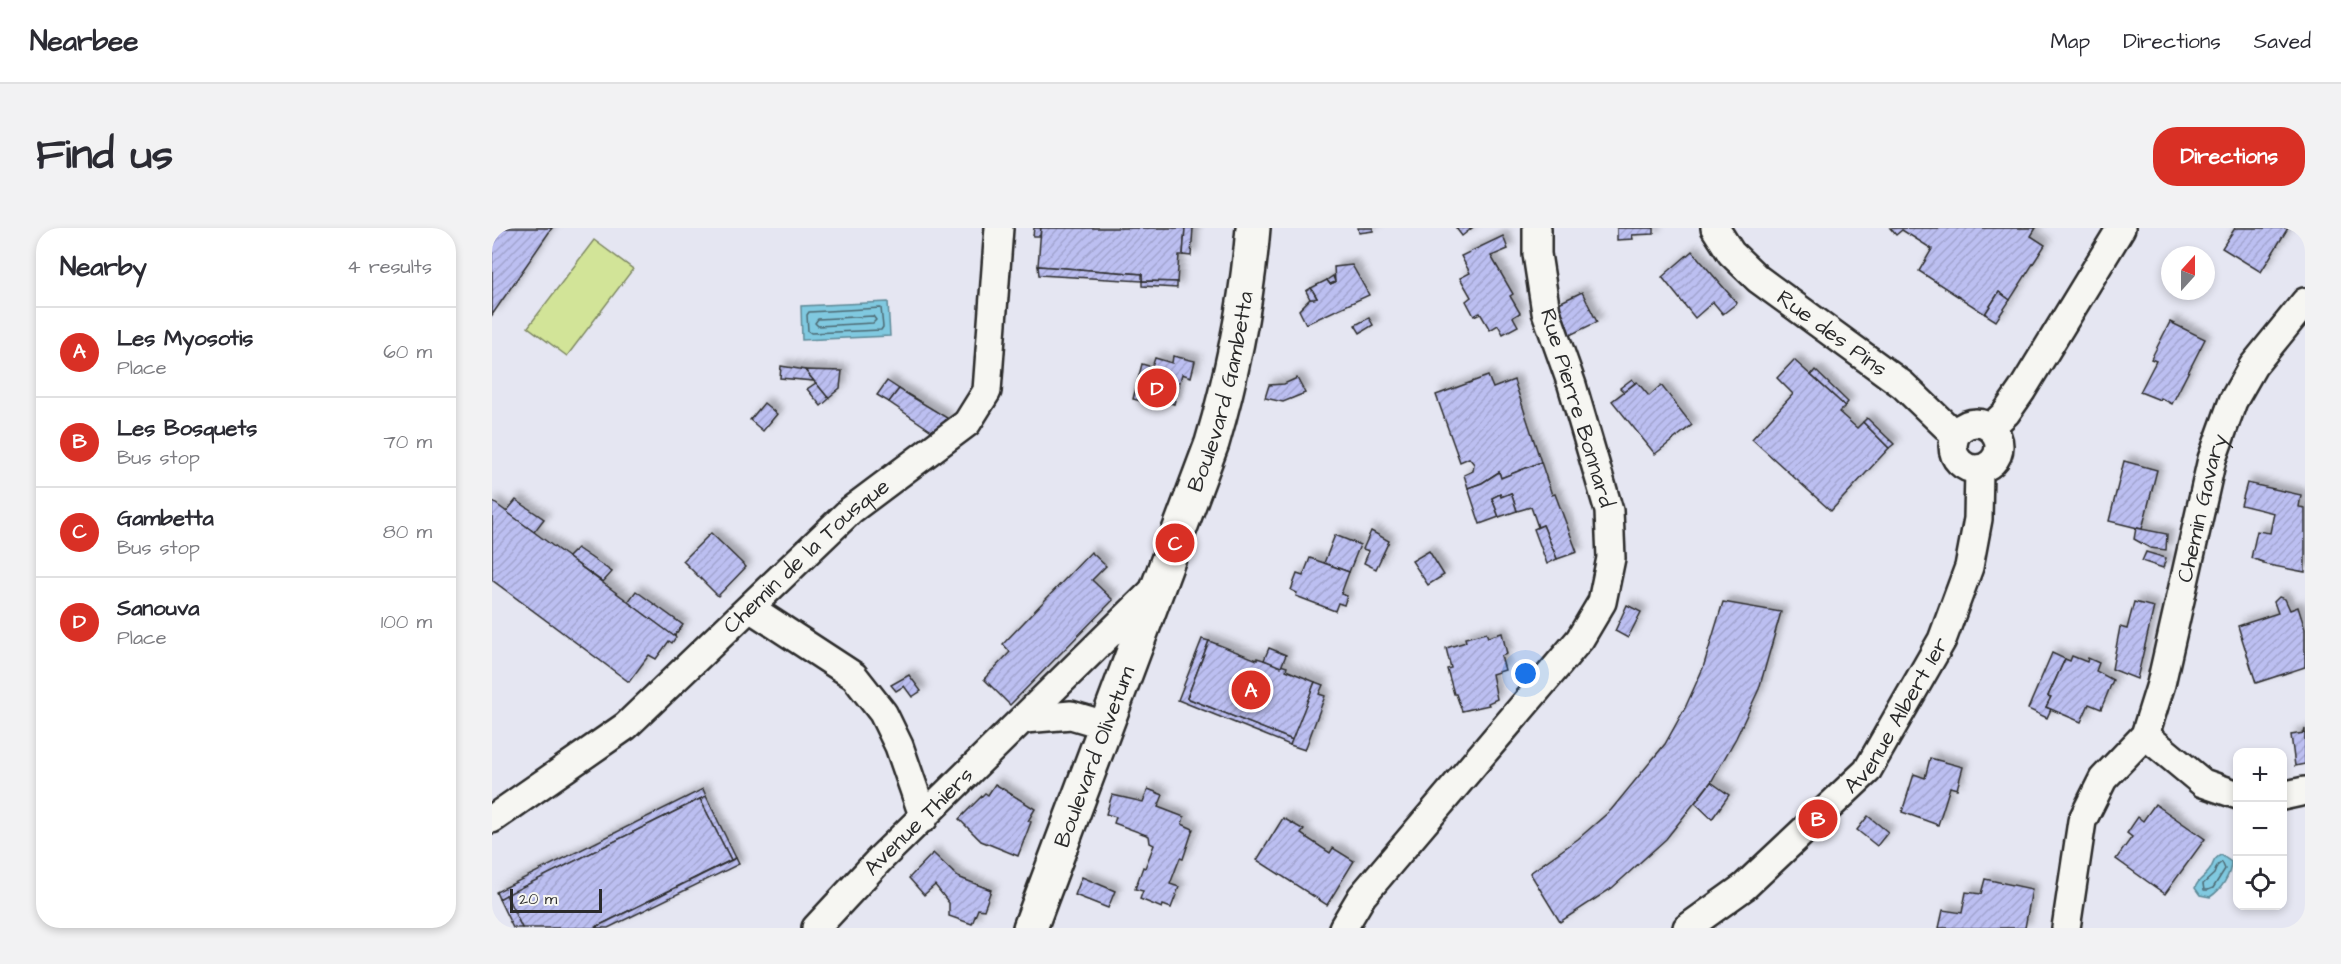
<!DOCTYPE html>
<meta charset="utf-8">
<style>
:root{--surface:#fff;--page:#f2f2f3;--text:#2b2b33;--muted:#7c7c81;--line:#e1e1e2;--accent:#d93025}
body{margin:0;font-family:"Architects Daughter",sans-serif;background:var(--page);color:var(--text)}
.controls{position:absolute;right:18px;bottom:18px;display:grid;overflow:hidden;border-radius:12px;box-shadow:0 3px 9px #0003}
.controls button{width:54px;height:54px;display:grid;place-items:center;padding:0;border:0;border-bottom:2px solid var(--line);background:var(--surface);color:var(--text);font:30px sans-serif}
.compass{position:absolute;left:1669px;top:18px;width:54px;height:54px;border-radius:50%;background:var(--surface);box-shadow:0 3px 9px #0003;rotate:21deg}
.scale{position:absolute;left:18px;bottom:15px;width:92px;box-sizing:border-box;padding-left:6px;border:3px solid #2b2b2b;border-top:0;font-size:16px;line-height:21px;white-space:nowrap;color:#2b2b2b;-webkit-text-stroke:4px #f6f6f2;paint-order:stroke}
.you{position:absolute;left:1034px;top:446px;width:21px;height:21px;margin:-15px;border:4px solid #fff;border-radius:50%;background:#1a73e8;box-shadow:0 0 0 9px #1a73e833}
.badge{display:grid;place-items:center;width:39px;height:39px;border-radius:50%;background:var(--accent);color:#fff;font-size:20px;font-weight:700}
.pin{position:absolute;translate:-50% -50%;border:3px solid #fff;box-shadow:0 2px 6px #0006}
.list{margin:0;padding:0;list-style:none}
h2{display:flex;justify-content:space-between;align-items:center;height:78px;margin:0;padding:0 24px;font-size:26px}
h2 small{font-size:20px;font-weight:400;color:var(--muted)}
.list li{display:grid;grid-template-columns:39px 1fr auto;gap:18px;align-items:center;box-sizing:border-box;height:90px;padding:0 24px;border-top:2px solid var(--line)}
.list b{display:block;font-size:22px;white-space:nowrap}
.list p{margin:0;font-size:20px;white-space:nowrap;color:var(--muted)}
.list em{font-size:20px;font-style:normal;color:var(--muted)}
.icon{flex:none;width:33px;height:33px;fill:none;stroke:currentColor;stroke-width:2;stroke-linecap:round;stroke-linejoin:round}
.map{position:relative;flex:none;width:1813px;height:700px;overflow:hidden;border-radius:24px}
header{display:flex;align-items:center;gap:36px;box-sizing:border-box;height:84px;padding:0 30px;background:var(--surface);border-bottom:2px solid var(--line)}
header strong{font-size:28px}
nav{display:flex;gap:33px;margin-inline-start:auto;font-size:21px}
.intro{display:flex;align-items:center;justify-content:space-between;box-sizing:border-box;height:144px;padding:0 36px}
h1{margin:0;font-size:42px}
.button{padding:15px 27px;border-radius:24px;background:var(--accent);color:#fff;font-size:21px;font-weight:700}
main{display:flex;gap:36px;padding:0 36px}
aside{flex:1;background:var(--surface);border-radius:24px;box-shadow:0 3px 9px #0003}
.map>svg:first-child{display:block}
</style>
<header>
<strong>Nearbee</strong>
<nav><a>Map</a><a>Directions</a><a>Saved</a></nav>
</header>
<div class="intro"><h1>Find us</h1><a class="button">Directions</a></div>
<main>
<aside>
<h2>Nearby<small>4 results</small></h2>
<ul class="list">
<li><span class="badge">A</span><div><b>Les Myosotis</b><p>Place</p></div><em>60 m</em></li>
<li><span class="badge">B</span><div><b>Les Bosquets</b><p>Bus stop</p></div><em>70 m</em></li>
<li><span class="badge">C</span><div><b>Gambetta</b><p>Bus stop</p></div><em>80 m</em></li>
<li><span class="badge">D</span><div><b>Sanouva</b><p>Place</p></div><em>100 m</em></li>
</ul>
</aside>
<div class="map">
<svg width="1813" height="700" viewBox="0 0 1813 700">
<defs>
<pattern id="building-hatch" width="6" height="6" patternUnits="userSpaceOnUse" patternTransform="scale(1.5)"><rect width="6" height="6" fill="#bcbff1"/><path d="M-1 1l2-2M0 6l6-6M5 7l2-2" fill="none" stroke="#a2a4cf"/></pattern>
<filter id="shadow"><feDropShadow dx="5.5" dy="-5.5" stdDeviation="3" flood-color="#0004"/></filter>
</defs>
<rect width="100%" height="100%" fill="#e5e6f2"/>
<filter id="ink" filterUnits="userSpaceOnUse"><feTurbulence type="fractalNoise" baseFrequency=".0167" numOctaves="2"/><feDisplacementMap in="SourceGraphic" scale="12" xChannelSelector="R" yChannelSelector="G"/><feConvolveMatrix kernelMatrix="1 2 1 2 8 2 1 2 1" color-interpolation-filters="sRGB"/></filter>
<g filter="url(#ink)">
<polygon fill="#d2e498" stroke="#7e8862" stroke-width="1.5" points="102,12 141,41 75,128 36,99"/>
<g fill="#80c9e0" stroke="#5e8a98" stroke-width="1.5">
<polygon points="396,74 398,108 310,112 309,78"/>
<path d="M1729,627L1739,634C1739,647 1729,662 1718,669L1708,667L1703,660C1706,651 1712,650 1717,643C1722,637 1720,631 1729,627Z"/>
</g>
<g fill="none" stroke-linecap="round" stroke-linejoin="round">
<g stroke="#4d6a73" stroke-width="1.5">
<polygon points="389,80 391,99 389,102 319,105 316,103 315,87 317,84"/>
<polygon points="381,88 384,92 381,95 326,98 323,95 326,91"/>
<polygon points="1730,634 1733,641 1721,660 1716,662 1712,662 1711,656 1722,646 1725,638"/>
</g>
</g>
<g fill="url(#building-hatch)" stroke="#2b2b2b" stroke-width="1.5" filter="url(#shadow)">
<polygon points="0,0 60,0 0,87"/>
<polygon points="542,0 549,0 548,8 541,8"/>
<polygon points="549,0 693,0 691,27 687,27 685,54 650,53 650,46 546,38"/>
<polygon points="693,0 701,0 699,28 691,27"/>
<polygon points="866,0 881,0 881,3 867,5"/>
<polygon points="964,0 980,0 970,8"/>
<polygon points="1125,0 1162,0 1162,6 1140,7 1141,11 1125,12"/>
<polygon points="1398,0 1544,0 1539,8 1553,17 1518,72 1507,64 1493,86 1427,43 1440,21 1410,2 1404,7"/>
<polygon points="1743,0 1796,0 1769,44 1730,20"/>
<polygon points="1011,8 1016,21 999,28 1021,66 1018,68 1028,85 1021,89 1026,98 1011,106 1006,97 998,102 988,85 982,88 974,73 979,69 968,50 978,45 969,28"/>
<polygon points="1200,23 1245,75 1231,86 1221,74 1203,90 1170,49"/>
<polygon points="860,37 877,67 814,96 807,82 818,71 825,70 819,60 835,52 838,56 843,54 842,39"/>
<polygon points="546,38 650,46 650,53 547,47"/>
<polygon points="841,48 843,54 838,56 835,52"/>
<polygon points="650,53 685,54 685,60 650,58"/>
<polygon points="819,60 825,70 822,71 818,71 814,63"/>
<polygon points="1090,64 1105,94 1078,107 1067,75"/>
<polygon points="1507,64 1518,72 1504,93 1493,86"/>
<polygon points="877,90 881,97 868,105 863,97"/>
<polygon points="1678,94 1713,111 1680,176 1669,170 1668,172 1648,164 1664,133 1659,131"/>
<polygon points="681,128 703,133 699,149 690,146 682,176 662,171 661,176 641,171 650,136 660,139 663,130 680,135"/>
<polygon points="1302,132 1353,178 1347,184 1365,200 1371,194 1397,220 1339,283 1260,211 1301,166 1285,150"/>
<polygon points="289,138 313,142 322,153 288,150"/>
<polygon points="313,142 350,143 348,160 336,170"/>
<polygon points="1323,142 1356,174 1353,178 1319,147"/>
<polygon points="996,148 1001,160 1022,152 1049,234 1009,250 1007,244 990,255 976,260 972,247 981,243 982,236 977,230 968,234 944,167"/>
<polygon points="805,150 813,165 791,174 773,170 777,157 792,156"/>
<polygon points="1140,151 1143,155 1132,164 1128,160"/>
<polygon points="395,153 407,161 397,174 385,167"/>
<polygon points="1145,154 1157,168 1169,157 1200,197 1163,226 1120,173"/>
<polygon points="324,155 337,171 329,178 315,161"/>
<polygon points="407,161 455,190 444,206 397,174"/>
<polygon points="272,175 285,186 271,203 258,192"/>
<polygon points="1375,190 1402,216 1397,220 1371,194"/>
<polygon points="1632,233 1665,242 1650,301 1617,293"/>
<polygon points="1049,234 1060,267 1063,266 1085,324 1065,331 1051,297 1046,299 1039,279 1025,283 1019,265 1009,269 1008,266 1000,270 1007,289 988,296 976,260 990,255 1007,244 1009,250"/>
<polygon points="1755,255 1809,267 1807,279 1813,280 1813,344 1771,336 1771,334 1759,330 1765,303 1778,305 1782,285 1749,277"/>
<polygon points="1019,265 1025,283 1007,289 1000,270 1008,266 1009,269"/>
<polygon points="24,272 52,291 42,304 14,284"/>
<polygon points="0,273 184,409 180,415 177,413 164,431 157,427 137,454 0,352"/>
<polygon points="1051,297 1065,331 1055,336 1042,301"/>
<polygon points="1644,300 1675,306 1674,322 1658,320 1642,311"/>
<polygon points="879,303 897,313 884,341 872,335 877,323 871,321"/>
<polygon points="219,305 254,339 226,368 191,333"/>
<polygon points="843,307 868,317 857,344 832,335"/>
<polygon points="85,320 120,344 111,354 76,329"/>
<polygon points="937,323 952,347 936,357 920,333"/>
<polygon points="599,324 614,338 600,352 621,372 518,477 492,451 518,424 511,416"/>
<polygon points="1654,324 1674,330 1671,340 1650,333"/>
<polygon points="818,330 857,344 849,366 855,368 852,377 846,375 843,383 804,368 805,365 799,362 805,346 811,348"/>
<polygon points="144,363 191,397 182,408 136,374"/>
<polygon points="1787,369 1793,371 1798,382 1806,379 1813,401 1813,439 1764,455 1746,398 1786,385 1782,374"/>
<polygon points="1231,374 1289,384 1267,461 1244,510 1219,554 1174,611 1120,660 1068,694 1038,645 1086,611 1119,582 1173,516 1193,480 1211,440"/>
<polygon points="1642,374 1662,379 1645,451 1620,441 1628,399 1635,401"/>
<polygon points="1135,377 1149,384 1136,410 1123,403"/>
<polygon points="994,405 996,409 1010,405 1015,426 1009,428 1013,442 1000,446 1005,471 996,475 997,477 970,483 964,466 962,466 955,441 959,440 954,420 974,414 973,410"/>
<polygon points="710,411 717,413 695,470 801,512 798,517 686,472"/>
<polygon points="717,413 765,432 765,430 795,439 794,442 823,454 801,512 695,470"/>
<polygon points="777,420 794,427 789,439 772,432"/>
<polygon points="1560,425 1573,431 1556,468 1559,469 1554,479 1559,481 1555,490 1536,481"/>
<polygon points="1580,428 1595,434 1596,430 1607,435 1604,443 1621,452 1609,481 1597,476 1589,494 1554,479 1559,469 1556,468 1573,431 1578,433"/>
<polygon points="417,447 429,463 420,469 412,458 404,463 399,457"/>
<polygon points="823,454 831,457 827,466 833,468 813,522 798,517"/>
<polygon points="1813,501 1813,536 1803,538 1799,507 1812,505"/>
<polygon points="1438,530 1471,539 1465,561 1458,559 1446,597 1410,584 1422,546 1433,550"/>
<polygon points="1219,554 1237,567 1220,591 1203,575"/>
<polygon points="503,556 543,581 536,593 539,594 526,628 489,613 467,591 493,565 496,567"/>
<polygon points="211,561 214,568 7,671 4,664"/>
<polygon points="656,561 671,567 666,579 692,589 690,596 701,601 691,631 688,630 678,656 687,659 679,680 671,677 670,680 648,671 651,663 643,661 651,639 653,640 662,617 658,615 657,608 622,595 624,589 614,586 620,567 651,574"/>
<polygon points="214,568 244,630 239,632 208,571"/>
<polygon points="208,571 239,632 102,700 30,700 14,667"/>
<polygon points="1663,576 1713,611 1673,666 1624,631 1640,609 1635,605 1646,589 1651,593"/>
<polygon points="1376,588 1396,604 1385,618 1365,602"/>
<polygon points="791,590 812,602 809,606 838,625 841,620 862,633 835,677 765,632"/>
<polygon points="441,625 466,649 499,662 492,682 486,681 480,696 457,688 457,675 443,657 432,667 417,650"/>
<polygon points="244,630 247,636 116,700 102,700"/>
<polygon points="590,649 623,663 616,680 583,667"/>
<polygon points="1493,651 1540,661 1533,700 1447,700 1451,682 1470,685 1474,664 1489,666"/>
<polygon points="14,667 30,700 21,700 7,671"/>
</g>
<g fill="none" stroke-linecap="round" stroke-linejoin="round">
<defs>
<g id="street">
<path id="s1" d="M1223,0L1239,25L1266,51L1411,157L1463,207"/>
<circle cx="1484" cy="218" r="23"/>
<polyline points="1499,199 1514,185 1530,162 1629,0"/>
<polyline points="258,380 362,448 391,485 407,518 432,590"/>
<polyline points="533,491 579,487 613,497"/>
<polyline points="1653,507 1711,555 1746,567"/>
<polyline points="1790,568 1813,563"/>
<path id="s2" d="M0,591L134,498L359,282L475,195L495,163L507,0"/>
<path id="s3" d="M324,700L389,630L664,360"/>
<polyline points="851,700 870,668 1088,411 1110,374 1119,330 1117,283 1080,157 1054,84 1045,26 1045,0"/>
<path id="s4" d="M1195,700L1252,659L1375,543L1450,412L1477,339L1486,291L1487,241"/>
<path id="s5" d="M1574,700L1590,593L1611,551L1653,507L1669,456L1720,231L1741,173L1761,138L1813,74"/>
</g>
<g id="secondary">
<path id="s6" d="M538,700L720,215C741,144 755,73 761,0"/>
</g>
</defs>
<use href="#street" stroke="#2b2b2b" stroke-width="32"/>
<use href="#secondary" stroke="#2b2b2b" stroke-width="38"/>
<use href="#street" stroke="#f6f6f2" stroke-width="27"/>
<use href="#secondary" stroke="#f6f6f2" stroke-width="33"/>
</g>
</g>
<g text-anchor="middle" dominant-baseline="central" stroke-width="4.5" stroke-linejoin="round" paint-order="stroke">
<g font-size="22" fill="#2b2b2b" stroke="#f6f6f2">
<text stroke="none"><textPath href="#s1" startOffset="159">Rue des Pins</textPath></text>
<text stroke="none"><textPath href="#s6" startOffset="570">Boulevard Gambetta</textPath></text>
<text transform="translate(1085 180) rotate(73)">Rue Pierre Bonnard</text>
<text stroke="none"><textPath href="#s5" startOffset="450">Chemin Gavary</textPath></text>
<text stroke="none"><textPath href="#s2" startOffset="411">Chemin de la Tousque</textPath></text>
<text stroke="none"><textPath href="#s4" startOffset="302">Avenue Albert 1er</textPath></text>
<text stroke="none"><textPath href="#s6" startOffset="183">Boulevard Olivetum</textPath></text>
<text stroke="none"><textPath href="#s3" startOffset="148">Avenue Thiers</textPath></text>
</g>
</g>
</svg>
<div class="controls">
<button>+</button>
<button>−</button>
<button><svg class="icon" aria-label="locate" viewBox="0 0 24 24"><circle cx="12" cy="12" r="6"/><path d="M12 2v4M12 18v4M2 12h4M18 12h4"/></svg></button>
</div>
<svg class="compass" viewBox="-18 -18 36 36"><path d="M0-13l5 13h-10z" fill="#e53935"/><path d="M0 13l5-13h-10z" fill="#7c7c81"/></svg>
<div class="scale">20 m</div>
<div class="you"></div>
<div class="pin badge" style="left:759px;top:462px">A</div>
<div class="pin badge" style="left:1326px;top:591px">B</div>
<div class="pin badge" style="left:683px;top:315px">C</div>
<div class="pin badge" style="left:665px;top:160px">D</div>
</div>
</main>
